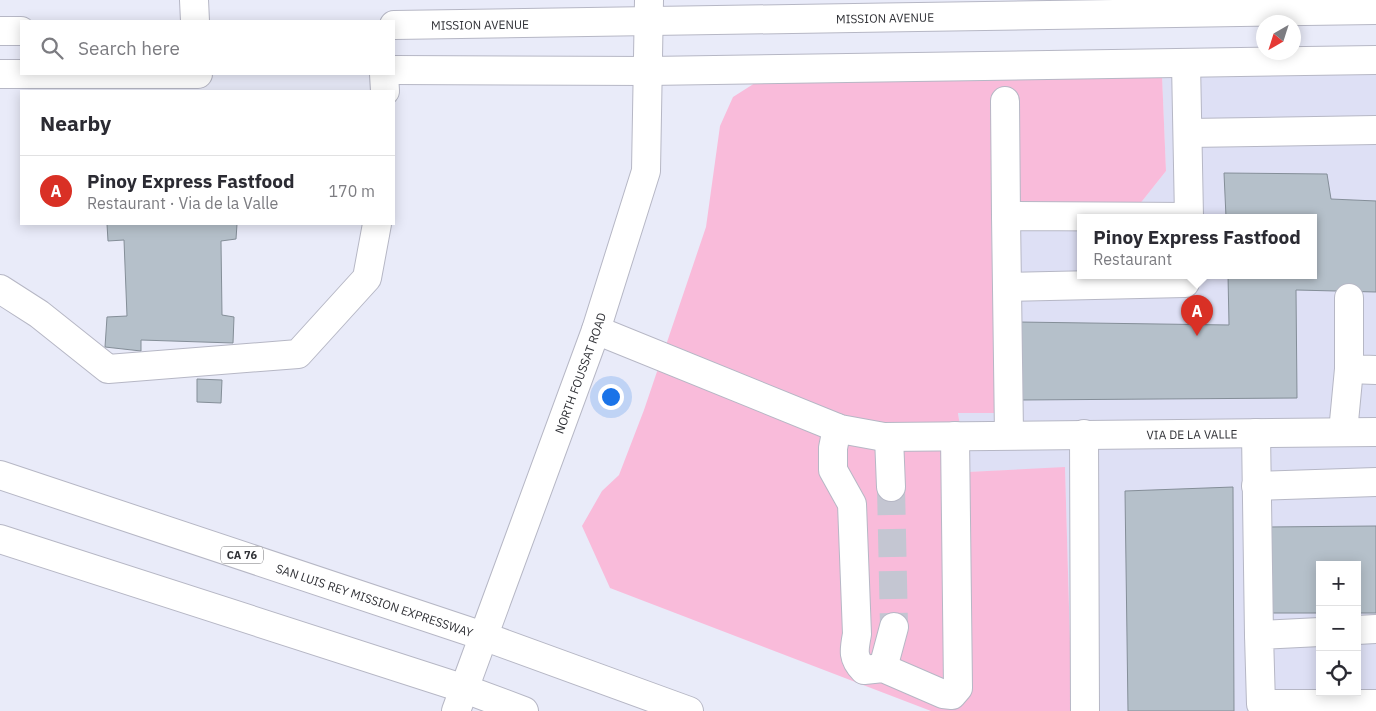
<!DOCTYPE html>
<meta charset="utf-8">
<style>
:root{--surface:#fff;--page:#f7f7f7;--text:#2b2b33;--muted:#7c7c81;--line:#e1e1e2;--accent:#d93025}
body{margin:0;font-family:"IBM Plex Sans",sans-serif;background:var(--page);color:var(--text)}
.controls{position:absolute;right:15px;bottom:15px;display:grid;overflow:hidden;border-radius:0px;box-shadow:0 2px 12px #0003}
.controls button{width:45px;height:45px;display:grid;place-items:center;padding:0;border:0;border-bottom:1px solid var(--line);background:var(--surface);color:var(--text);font:25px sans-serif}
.compass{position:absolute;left:1256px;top:15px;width:45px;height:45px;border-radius:50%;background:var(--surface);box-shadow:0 2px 12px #0003;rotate:219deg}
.you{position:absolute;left:610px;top:396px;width:18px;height:18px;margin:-12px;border:4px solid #fff;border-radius:50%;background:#1a73e8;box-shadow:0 0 0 8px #1a73e833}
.badge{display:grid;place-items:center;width:32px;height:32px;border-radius:50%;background:var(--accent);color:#fff;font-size:16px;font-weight:700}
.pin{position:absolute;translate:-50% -41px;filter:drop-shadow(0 1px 2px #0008)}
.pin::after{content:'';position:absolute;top:26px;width:18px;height:15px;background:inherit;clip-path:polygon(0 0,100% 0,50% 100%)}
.popup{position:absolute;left:1077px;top:214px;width:240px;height:65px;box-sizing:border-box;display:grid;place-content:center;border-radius:0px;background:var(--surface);filter:drop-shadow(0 1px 4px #0005);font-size:16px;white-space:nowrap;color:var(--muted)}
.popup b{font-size:19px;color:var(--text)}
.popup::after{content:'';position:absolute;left:50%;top:100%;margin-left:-10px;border:10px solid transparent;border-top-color:var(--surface)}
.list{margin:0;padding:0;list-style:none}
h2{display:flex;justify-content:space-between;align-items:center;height:65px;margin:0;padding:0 20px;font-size:21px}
h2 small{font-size:16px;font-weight:400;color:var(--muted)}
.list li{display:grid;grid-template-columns:32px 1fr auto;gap:15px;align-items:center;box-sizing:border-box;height:70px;padding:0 20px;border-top:1px solid var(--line)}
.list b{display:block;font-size:19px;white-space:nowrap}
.list p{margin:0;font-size:16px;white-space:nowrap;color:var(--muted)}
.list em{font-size:16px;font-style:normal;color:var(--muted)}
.icon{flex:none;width:28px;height:28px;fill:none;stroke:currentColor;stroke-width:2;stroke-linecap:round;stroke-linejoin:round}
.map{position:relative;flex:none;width:1376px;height:711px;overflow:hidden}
.search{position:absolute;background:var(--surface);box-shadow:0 2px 12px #0003;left:20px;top:20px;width:375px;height:55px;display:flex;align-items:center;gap:12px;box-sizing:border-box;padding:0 18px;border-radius:0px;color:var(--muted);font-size:19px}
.panel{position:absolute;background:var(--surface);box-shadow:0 2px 12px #0003;left:20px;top:90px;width:375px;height:135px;border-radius:0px}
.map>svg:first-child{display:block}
</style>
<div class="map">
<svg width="1376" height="711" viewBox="0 0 1376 711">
<rect width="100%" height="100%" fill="#e9ebf9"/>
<path fill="#dee0f5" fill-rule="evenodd" d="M1376,74V711H1072L1065,468L967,472L958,413H995L991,205H1139L1166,171L1162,75ZM1081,217H1313V275H1081ZM1320,565H1357V692H1320Z"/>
<polygon fill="#f9bbda" points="1162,75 1166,171 1139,205 991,205 995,413 958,413 967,472 1065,467 1072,711 931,711 610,588 582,526 602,491 619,475 644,410 706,227 720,126 733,97 755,83"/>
<g fill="#b5c0ca" stroke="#848e98">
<polygon points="1224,173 1327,174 1331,199 1376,201 1376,292 1296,290 1297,398 1021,400 1018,322 1229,325 1228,275 1313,275 1313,217 1226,217"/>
<polygon points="107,224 237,224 236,239 221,241 222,315 234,317 233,343 141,340 141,351 105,347 107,317 127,316 124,240 108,241"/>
<polygon points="197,379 222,380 221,403 197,402"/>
<polygon points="1233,487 1234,711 1128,711 1125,491"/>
<polygon points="1376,526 1376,613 1357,613 1357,565 1320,565 1320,613 1269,613 1268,527"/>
</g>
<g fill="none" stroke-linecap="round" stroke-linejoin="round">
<polyline stroke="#c4c6d2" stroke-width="28" stroke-dasharray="28 14" stroke-linecap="butt" points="891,487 894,627"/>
<defs>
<g id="minor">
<polyline points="194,0 195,21"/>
<polyline points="384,74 385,91"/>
<polyline points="1005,101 1006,216"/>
<polyline points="1188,133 1376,130"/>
<polyline points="1007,287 1185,283 1186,275"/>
<polyline points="0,289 39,314 108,369 298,354 367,278 377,224"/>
<polyline points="1349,298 1349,369 1376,370"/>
<path id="s1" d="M596,330L840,429L884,437L1376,432"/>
<path d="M837,428L833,448V470L852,504L857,634C854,650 852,658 864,670L883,668L943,694L952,695L958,688L955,436"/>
<polyline points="1343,432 1349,369"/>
<polyline points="1256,433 1259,635"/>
<polyline points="1009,434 1006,216 1189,217 1186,63"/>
<polyline points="1084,434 1085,711"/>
<polyline points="889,437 891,487"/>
<polyline points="1256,486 1376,482"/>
<polyline points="1357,630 1376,629"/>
<polyline points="1320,632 1259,635 1261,704 1376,704"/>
<polyline points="883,668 894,627"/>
</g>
<g id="major">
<path id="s2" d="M394,25C721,23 1049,12 1376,10"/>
<polyline points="0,31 21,31"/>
<polyline points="394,70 649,71 1376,60"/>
<polyline points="0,74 198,74"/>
<path id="s3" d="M456,711L596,330L646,171L649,0"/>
</g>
<g id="highway">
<path id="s4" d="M0,475L483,636L689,711"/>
<polyline points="0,539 465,689 524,711"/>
</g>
</defs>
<use href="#minor" stroke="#b6b7c5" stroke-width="30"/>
<use href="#major" stroke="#b6b7c5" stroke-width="30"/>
<use href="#highway" stroke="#b6b7c5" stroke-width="30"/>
<use href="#minor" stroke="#fff" stroke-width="28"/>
<use href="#major" stroke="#fff" stroke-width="28"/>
<use href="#highway" stroke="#fff" stroke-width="28"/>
</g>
<g text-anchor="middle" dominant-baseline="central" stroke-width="4" stroke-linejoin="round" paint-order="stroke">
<rect fill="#fff" stroke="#707074" stroke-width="1" x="221" y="546.5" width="42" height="17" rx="4"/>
<g font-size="11" font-weight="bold" fill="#323338">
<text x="242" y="555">CA 76</text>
</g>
<g font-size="12" fill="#323338" stroke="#fff">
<text stroke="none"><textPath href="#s2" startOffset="491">MISSION AVENUE</textPath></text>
<text stroke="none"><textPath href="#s2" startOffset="86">MISSION AVENUE</textPath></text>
<text stroke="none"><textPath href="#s3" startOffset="360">NORTH FOUSSAT ROAD</textPath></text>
<text stroke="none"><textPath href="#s1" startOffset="616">VIA DE LA VALLE</textPath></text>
<text stroke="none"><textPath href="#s4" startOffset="395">SAN LUIS REY MISSION EXPRESSWAY</textPath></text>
</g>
</g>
</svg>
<div class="controls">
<button>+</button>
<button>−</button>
<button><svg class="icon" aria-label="locate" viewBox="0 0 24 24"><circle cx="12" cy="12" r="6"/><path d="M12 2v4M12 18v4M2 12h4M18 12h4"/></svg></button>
</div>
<svg class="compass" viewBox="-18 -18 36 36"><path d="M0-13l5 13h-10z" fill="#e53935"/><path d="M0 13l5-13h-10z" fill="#7c7c81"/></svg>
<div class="you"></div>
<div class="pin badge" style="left:1197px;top:336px">A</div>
<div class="popup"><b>Pinoy Express Fastfood</b>Restaurant</div>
<div class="search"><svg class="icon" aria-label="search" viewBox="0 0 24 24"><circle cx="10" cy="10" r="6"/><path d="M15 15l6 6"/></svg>Search here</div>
<section class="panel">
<h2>Nearby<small></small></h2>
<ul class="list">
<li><span class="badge">A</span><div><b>Pinoy Express Fastfood</b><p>Restaurant · Via de la Valle</p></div><em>170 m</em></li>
</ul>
</section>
</div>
